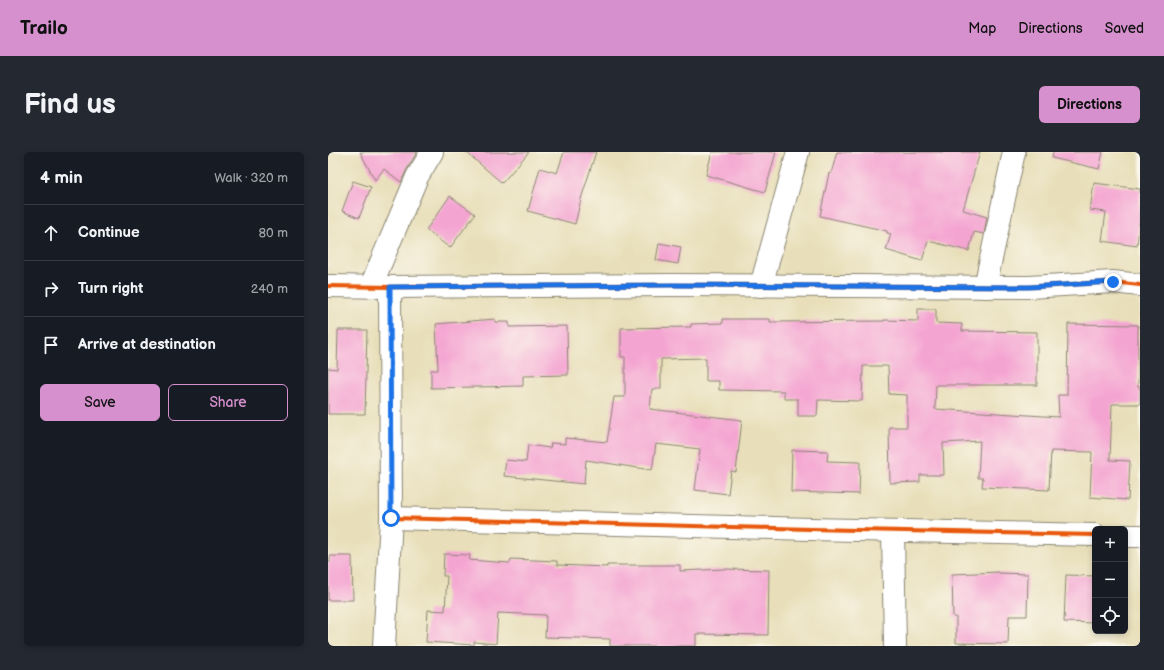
<!DOCTYPE html>
<meta charset="utf-8">
<style>
:root{--surface:#171b24;--page:#242831;--text:#f1f3f6;--muted:#9ea1a6;--line:#363941;--accent:#d690ce}
body{margin:0;font-family:"Balsamiq Sans",sans-serif;background:var(--page);color:var(--text)}
.controls{position:absolute;right:12px;bottom:12px;display:grid;overflow:hidden;border-radius:6px;box-shadow:0 2px 6px #0003}
.controls button{width:36px;height:36px;display:grid;place-items:center;padding:0;border:0;border-bottom:1px solid var(--line);background:var(--surface);color:var(--text);font:20px sans-serif}
.stop{position:absolute;width:12px;height:12px;margin:-9px;border:3px solid #1a73e8;border-radius:50%;background:#fff}
.stop.end{background:#1a73e8;border-color:#fff;box-shadow:0 1px 4px #0008}
.list{margin:0;padding:0;list-style:none}
h2{display:flex;justify-content:space-between;align-items:center;height:52px;margin:0;padding:0 16px;font-size:17px}
h2 small{font-size:13px;font-weight:400;color:var(--muted)}
.list li{display:grid;grid-template-columns:26px 1fr auto;gap:12px;align-items:center;box-sizing:border-box;height:56px;padding:0 16px;border-top:1px solid var(--line)}
.list b{display:block;font-size:15px;white-space:nowrap}
.list em{font-size:13px;font-style:normal;color:var(--muted)}
.actions{display:flex;gap:8px;padding:12px 16px}
.actions a{flex:1;padding:9px 0;border:1px solid var(--accent);border-radius:6px;text-align:center;font-size:14px;color:var(--accent)}
.actions .main{background:var(--accent);color:#111}
.icon{flex:none;width:22px;height:22px;fill:none;stroke:currentColor;stroke-width:2;stroke-linecap:round;stroke-linejoin:round}
.map{position:relative;flex:none;width:812px;height:494px;overflow:hidden;border-radius:6px}
header{display:flex;align-items:center;gap:24px;box-sizing:border-box;height:56px;padding:0 20px;background:var(--accent);color:#111}
header strong{font-size:19px}
nav{display:flex;gap:22px;margin-inline-start:auto;font-size:14px}
.intro{display:flex;align-items:center;justify-content:space-between;box-sizing:border-box;height:96px;padding:0 24px}
h1{margin:0;font-size:28px}
.button{padding:10px 18px;border-radius:6px;background:var(--accent);color:#111;font-size:14px;font-weight:700}
main{display:flex;gap:24px;padding:0 24px}
aside{flex:1;background:var(--surface);border-radius:6px;box-shadow:0 2px 6px #0003}
.map>svg:first-child{display:block}
</style>
<header>
<strong>Trailo</strong>
<nav><a>Map</a><a>Directions</a><a>Saved</a></nav>
</header>
<div class="intro"><h1>Find us</h1><a class="button">Directions</a></div>
<main>
<aside>
<h2>4 min<small>Walk · 320 m</small></h2>
<ul class="list">
<li><svg class="icon" aria-label="ahead" viewBox="0 0 24 24"><path d="M12 20V5M6 11l6-6 6 6"/></svg><div><b>Continue</b></div><em>80 m</em></li>
<li><svg class="icon" aria-label="right" viewBox="0 0 24 24"><path d="M7 20v-9h11M14 6l5 5-5 5"/></svg><div><b>Turn right</b></div><em>240 m</em></li>
<li><svg class="icon" aria-label="arrive" viewBox="0 0 24 24"><path d="M6 21V4h12l-3 4 3 4H6"/></svg><div><b>Arrive at destination</b></div></li>
</ul>
<div class="actions"><a class="main">Save</a><a>Share</a></div>
</aside>
<div class="map">
<svg width="812" height="494" viewBox="0 0 812 494">
<rect width="100%" height="100%" fill="#fbf7ec"/>
<filter id="ink" filterUnits="userSpaceOnUse"><feTurbulence type="fractalNoise" baseFrequency=".025" numOctaves="2"/><feDisplacementMap in="SourceGraphic" scale="8" xChannelSelector="R" yChannelSelector="G"/><feConvolveMatrix kernelMatrix="1 2 1 2 8 2 1 2 1" color-interpolation-filters="sRGB"/></filter>
<filter id="wash" filterUnits="userSpaceOnUse"><feTurbulence type="fractalNoise" baseFrequency=".012" numOctaves="4" result="noise"/><feDisplacementMap in="SourceGraphic" scale="16" xChannelSelector="R" yChannelSelector="G"/><feGaussianBlur stdDeviation="0.9" result="paint"/><feColorMatrix in="noise" values="0 0 0 0 0 0 0 0 0 0 0 0 0 0 0 0 0 1.4 0 .05"/><feComposite in="paint" operator="in"/></filter>
<g filter="url(#wash)">
<rect width="100%" height="100%" fill="#e8dfba"/>
<g id="blocks">
<g fill="#f4a4d1">
<polygon points="32,0 89,0 78,19 73,30 56,17 47,28"/>
<polygon points="138,0 201,0 174,31"/>
<polygon points="236,0 268,0 253,47 247,72 200,59 212,16 229,21"/>
<polygon points="384,0 448,0 437,40 378,23"/>
<polygon points="509,0 652,0 635,58 659,65 656,82 646,80 641,99 600,89 594,109 558,98 563,82 559,81 559,79 492,64 501,21 503,22"/>
<polygon points="725,0 775,0 771,17 724,6"/>
<polygon points="25,29 43,35 31,66 14,59"/>
<polygon points="766,31 812,37 812,65 809,94 774,89 778,60 762,58"/>
<polygon points="122,44 147,62 122,96 98,78"/>
<polygon points="331,91 353,95 350,112 328,108"/>
<polygon points="590,157 608,157 608,171 634,172 634,179 709,180 709,233 608,233 607,257 731,265 730,243 739,243 740,172 810,173 810,235 812,235 812,252 784,252 782,308 802,309 800,348 762,345 764,300 723,299 721,338 654,335 655,326 650,326 652,289 615,291 616,323 592,323 592,330 562,331 561,275 579,275 579,243 561,242 560,214 535,214 534,249 490,248 489,264 470,264 470,247 456,247 456,239 391,238 391,229 378,229 378,206 333,207 333,237 324,237 322,257 414,268 408,320 403,319 400,342 367,338 372,297 328,292 324,318 258,308 256,332 176,324 178,308 198,310 200,293 222,296 223,291 237,292 237,286 279,290 286,245 297,245 297,205 293,205 293,176 363,175 363,172 395,171 395,167 442,167 442,170 556,169 556,168 590,169"/>
<polygon points="167,167 167,170 181,170 181,175 239,174 240,223 195,224 195,234 103,236 103,218 110,218 108,172"/>
<polygon points="10,178 39,178 37,262 0,262 0,216 9,217"/>
<polygon points="464,298 500,299 499,309 532,310 531,342 463,340"/>
<polygon points="116,402 142,403 141,408 182,411 183,407 229,409 229,413 279,415 279,413 352,413 352,419 396,417 441,418 440,483 368,482 368,494 282,494 282,487 217,485 218,463 170,461 168,492 146,490 146,493 98,490 100,458 117,459 119,424 115,424"/>
<polygon points="2,404 24,404 25,448 0,448 0,410 2,410"/>
<polygon points="671,420 671,421 700,422 699,464 681,464 680,492 628,491 628,465 625,465 624,422"/>
<polygon points="738,423 767,424 767,471 736,470"/>
</g>
</g>
</g>
<g filter="url(#ink)">
<use href="#blocks" fill-opacity="0" stroke="#8a8572" stroke-width="1"/>
<g fill="none" stroke-linecap="round" stroke-linejoin="round">
<defs>
<g id="minor">
<polyline points="0,134 62,135 344,133 701,135 785,130 812,133"/>
<polyline points="43,134 89,25 104,0"/>
<polyline points="433,134 470,0"/>
<polyline points="657,135 686,0"/>
<polyline points="63,366 482,377 767,383"/>
<polyline points="565,379 567,494"/>
<polyline points="797,384 812,384"/>
<polyline points="56,494 63,366 62,135"/>
</g>
</defs>
<use href="#minor" stroke="#8a8572" stroke-width="24"/>
<use href="#minor" stroke="#fff" stroke-width="22"/>
<defs>
<g id="cycleway">
<polyline points="0,134 62,135 344,133 701,135 785,130 812,133"/>
<polyline points="63,366 482,377 767,383"/>
</g>
</defs>
<use href="#cycleway" stroke="#fbf7ec" stroke-width="6"/>
<use href="#cycleway" stroke="#e8590c" stroke-width="4"/>
</g>
</g>
<g fill="none" stroke-linecap="round" stroke-linejoin="round" filter="url(#ink)">
<polyline stroke="#1a73e8" stroke-width="5" points="63,366 62,135 344,133 701,135 785,130"/>
</g>
</svg>
<div class="controls">
<button>+</button>
<button>−</button>
<button><svg class="icon" aria-label="locate" viewBox="0 0 24 24"><circle cx="12" cy="12" r="6"/><path d="M12 2v4M12 18v4M2 12h4M18 12h4"/></svg></button>
</div>
<div class="stop" style="left:63px;top:366px"></div>
<div class="stop end" style="left:785px;top:130px"></div>
</div>
</main>
